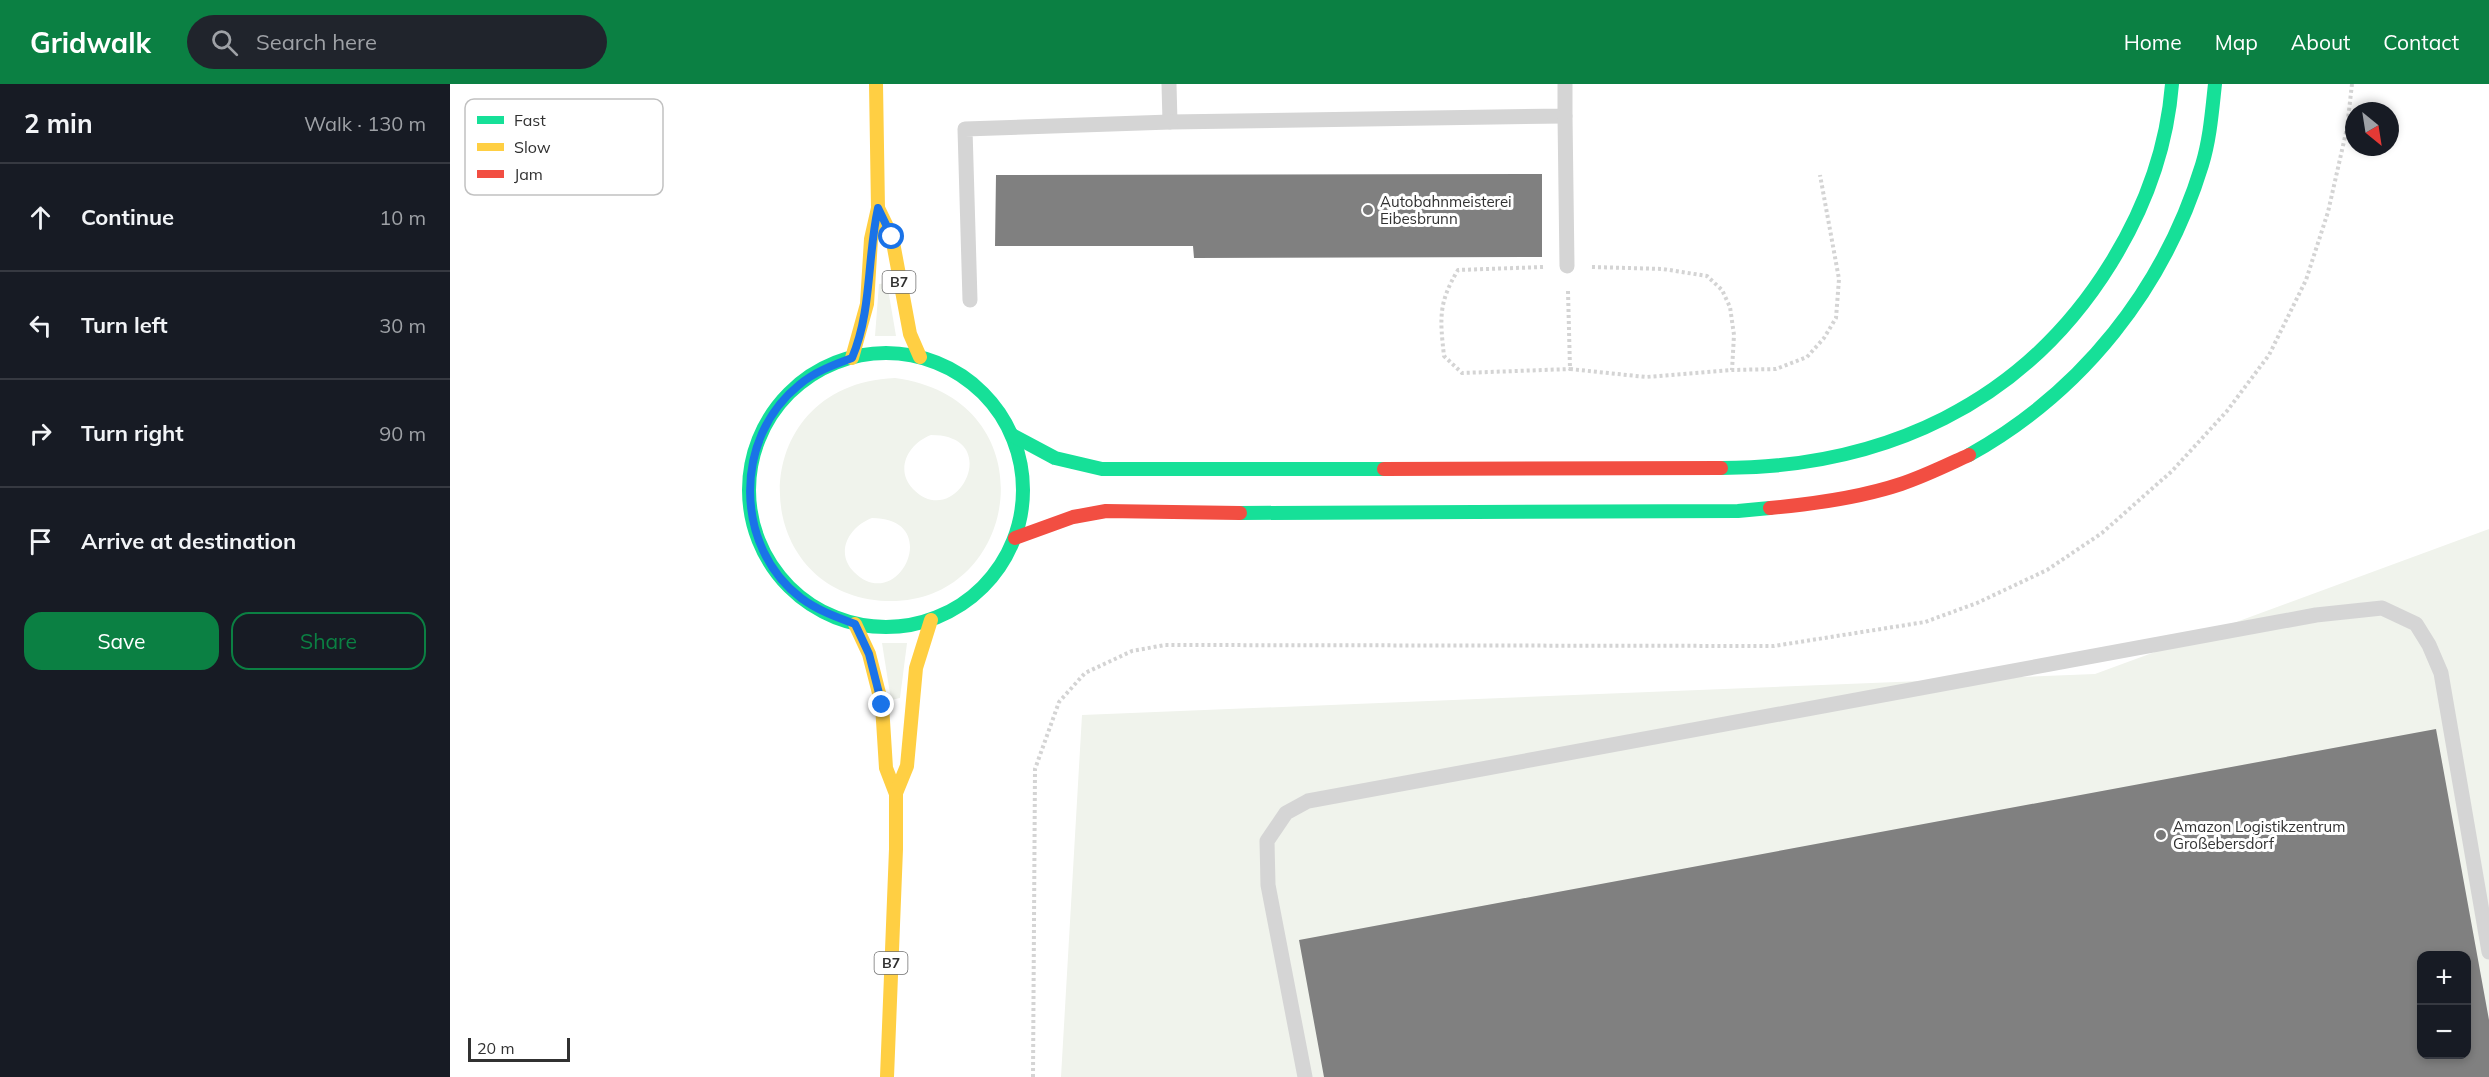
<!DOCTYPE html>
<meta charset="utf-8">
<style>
:root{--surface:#171b24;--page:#20242c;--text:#f1f3f6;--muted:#9ea1a6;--line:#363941;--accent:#0b8043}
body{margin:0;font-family:Mulish,sans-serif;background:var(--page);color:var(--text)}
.controls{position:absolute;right:18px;bottom:18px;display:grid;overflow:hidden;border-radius:12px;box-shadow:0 3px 9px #0003}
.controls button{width:54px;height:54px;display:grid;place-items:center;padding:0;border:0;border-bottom:2px solid var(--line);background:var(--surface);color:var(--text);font:30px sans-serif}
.compass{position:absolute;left:1895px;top:18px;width:54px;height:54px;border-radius:50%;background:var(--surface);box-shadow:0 3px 9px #0003;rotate:150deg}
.scale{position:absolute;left:18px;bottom:15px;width:102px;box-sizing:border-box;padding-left:6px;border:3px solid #313131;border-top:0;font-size:16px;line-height:21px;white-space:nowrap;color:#313131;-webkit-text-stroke:4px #fff;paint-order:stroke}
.stop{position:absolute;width:18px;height:18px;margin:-14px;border:4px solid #1a73e8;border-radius:50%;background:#fff}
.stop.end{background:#1a73e8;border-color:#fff;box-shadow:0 2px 6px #0008}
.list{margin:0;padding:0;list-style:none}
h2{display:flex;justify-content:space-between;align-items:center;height:78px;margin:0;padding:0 24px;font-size:26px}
h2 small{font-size:20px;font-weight:400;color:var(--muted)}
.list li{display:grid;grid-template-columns:39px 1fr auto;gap:18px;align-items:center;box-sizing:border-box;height:108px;padding:0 24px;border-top:2px solid var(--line)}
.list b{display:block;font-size:22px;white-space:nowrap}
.list em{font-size:20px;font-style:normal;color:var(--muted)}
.actions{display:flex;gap:12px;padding:18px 24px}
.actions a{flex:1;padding:14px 0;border:2px solid var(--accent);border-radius:18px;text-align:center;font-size:21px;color:var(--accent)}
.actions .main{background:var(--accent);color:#fff}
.icon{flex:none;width:33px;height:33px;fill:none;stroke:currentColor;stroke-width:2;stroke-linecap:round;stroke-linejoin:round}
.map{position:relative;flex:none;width:2039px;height:993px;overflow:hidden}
header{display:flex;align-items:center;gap:36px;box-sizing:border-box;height:84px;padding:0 30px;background:var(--accent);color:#fff}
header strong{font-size:28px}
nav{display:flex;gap:33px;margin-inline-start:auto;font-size:21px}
.search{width:420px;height:54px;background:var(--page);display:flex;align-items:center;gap:15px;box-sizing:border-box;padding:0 21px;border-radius:33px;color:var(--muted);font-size:22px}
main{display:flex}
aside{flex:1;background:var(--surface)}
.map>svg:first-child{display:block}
</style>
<header>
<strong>Gridwalk</strong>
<div class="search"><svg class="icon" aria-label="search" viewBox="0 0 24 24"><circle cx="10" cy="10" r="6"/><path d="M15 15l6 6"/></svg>Search here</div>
<nav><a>Home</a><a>Map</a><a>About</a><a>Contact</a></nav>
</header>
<main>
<aside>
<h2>2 min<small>Walk · 130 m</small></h2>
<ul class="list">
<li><svg class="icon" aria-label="ahead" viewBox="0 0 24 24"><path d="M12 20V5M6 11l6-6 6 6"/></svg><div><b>Continue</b></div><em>10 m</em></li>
<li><svg class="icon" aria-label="left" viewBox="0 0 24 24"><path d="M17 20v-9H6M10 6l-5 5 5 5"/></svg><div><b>Turn left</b></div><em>30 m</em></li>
<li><svg class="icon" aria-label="right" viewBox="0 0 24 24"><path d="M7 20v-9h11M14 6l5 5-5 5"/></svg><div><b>Turn right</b></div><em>90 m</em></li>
<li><svg class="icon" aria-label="arrive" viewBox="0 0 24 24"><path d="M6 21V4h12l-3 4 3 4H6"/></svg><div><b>Arrive at destination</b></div></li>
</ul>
<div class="actions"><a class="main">Save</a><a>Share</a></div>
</aside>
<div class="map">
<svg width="2039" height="993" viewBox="0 0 2039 993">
<rect width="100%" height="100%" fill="#fff"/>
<g fill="#f0f3ec" fill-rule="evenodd">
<polygon points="437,199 446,252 425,252 429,200"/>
<path d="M445,294C602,315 572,522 436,517C295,511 291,300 445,294ZM481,351C556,351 506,449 463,405C444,385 459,359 481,351ZM422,434C495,434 448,532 404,488C384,468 400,442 422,434Z"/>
<path d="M2039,445V993H611L632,631L1645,590ZM1972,872H2016V970H1972Z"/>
<polygon points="432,559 457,559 450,614 441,616"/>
</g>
<g fill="#808080" fill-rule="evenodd">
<polygon points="1092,90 1092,173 744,174 743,162 545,162 546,91"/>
<path d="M1986,645L2039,936V993H874L849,856ZM1972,872H2016V970H1972Z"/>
</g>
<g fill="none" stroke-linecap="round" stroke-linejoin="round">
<g stroke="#d4d4d4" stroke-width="4" stroke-dasharray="3 3" stroke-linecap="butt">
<path d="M1093,183L1008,186C988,219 990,235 994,272L1012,289L1120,285"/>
<polyline points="1142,183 1213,185 1257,192 1272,206 1280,223 1284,251 1282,286"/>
<polyline points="1118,207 1120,285 1196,293 1282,286 1326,285 1357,273 1374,254 1386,234 1389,195 1370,91"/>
<polyline points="583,993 585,685 609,618 635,589 682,567 715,561 1324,562 1475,538 1527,519 1597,486 1652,449 1722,387 1777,327 1819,271 1856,196 1878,128 1897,44 1902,0"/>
</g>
<g stroke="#d5d5d5" stroke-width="15">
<polyline points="719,0 720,38 1115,32 1115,0"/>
<polyline points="1115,32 1117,182"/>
<polyline points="520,216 515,45 720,38"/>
<polyline points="855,993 818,801 817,757 836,729 858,717 1866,531 1932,524 1966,540 1979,561 1991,589 2039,868"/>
</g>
<g stroke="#16e098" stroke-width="14">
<circle cx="436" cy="406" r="137"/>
<polyline points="562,351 605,374 652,385 934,385"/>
<path d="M1519,371C1632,308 1714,205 1752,81C1760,55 1762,27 1765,0"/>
<path d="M1271,384C1433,384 1574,320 1661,179C1695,124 1717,64 1722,0"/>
<polyline points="790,429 1288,427 1320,424"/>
</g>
<g stroke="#ffcf43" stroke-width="14">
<polyline points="428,124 442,153 460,250 470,273"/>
<polyline points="402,274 417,220 421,155 428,124 426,0"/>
<polyline points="405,540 419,570 432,621 436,684 446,710 446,765 437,993"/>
<polyline points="446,709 457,682 466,584 481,536"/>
</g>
<g stroke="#f24e42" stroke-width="14">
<polyline points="934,385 1271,384"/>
<path d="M1320,424C1364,420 1409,414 1451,400C1475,392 1497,381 1519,371"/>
<polyline points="565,454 623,433 656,427 790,429"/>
</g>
</g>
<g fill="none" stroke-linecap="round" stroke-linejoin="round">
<path stroke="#1a73e8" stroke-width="8" d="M432,621L419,570L405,540C386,533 367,526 351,514C284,463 283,354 349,301C364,288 383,281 402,274C422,227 417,174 428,124L442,153"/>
</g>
<g fill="#797979" stroke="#fff" stroke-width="2">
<circle cx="918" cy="126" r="6"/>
<circle cx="1711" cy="751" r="6"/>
</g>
<g text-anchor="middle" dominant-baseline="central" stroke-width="6" stroke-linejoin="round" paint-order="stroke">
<g fill="#fff" stroke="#6f6f6f" stroke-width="1.5">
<rect x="432.5" y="187" width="33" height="22" rx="4.5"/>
<rect x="424.5" y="868" width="33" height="22" rx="4.5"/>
</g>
<g font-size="14" font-weight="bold" fill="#313131">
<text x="449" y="198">B7</text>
<text x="441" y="879">B7</text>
</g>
<g font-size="15" fill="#313131" stroke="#fff" text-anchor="start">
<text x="930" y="117">Autobahnmeisterei<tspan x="930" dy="17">Eibesbrunn</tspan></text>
<text x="1723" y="742">Amazon Logistikzentrum<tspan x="1723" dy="17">Großebersdorf</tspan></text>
</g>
</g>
<rect x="15" y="15" width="198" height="96" rx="9" fill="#fff" stroke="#c1c1c1" stroke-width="1.5"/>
<rect x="27" y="32" width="27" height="8" fill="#16e098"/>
<rect x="27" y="59" width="27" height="8" fill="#ffcf43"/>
<rect x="27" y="86" width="27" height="8" fill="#f24e42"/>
<g font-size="16" fill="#313131">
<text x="64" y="42">Fast</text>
<text x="64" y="69">Slow</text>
<text x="64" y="96">Jam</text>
</g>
</svg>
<div class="controls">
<button>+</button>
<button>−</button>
</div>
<svg class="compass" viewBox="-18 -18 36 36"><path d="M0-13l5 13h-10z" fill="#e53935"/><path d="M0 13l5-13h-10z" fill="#9ea1a6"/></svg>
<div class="scale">20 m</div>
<div class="stop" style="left:442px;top:153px"></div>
<div class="stop end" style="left:432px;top:621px"></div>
</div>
</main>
